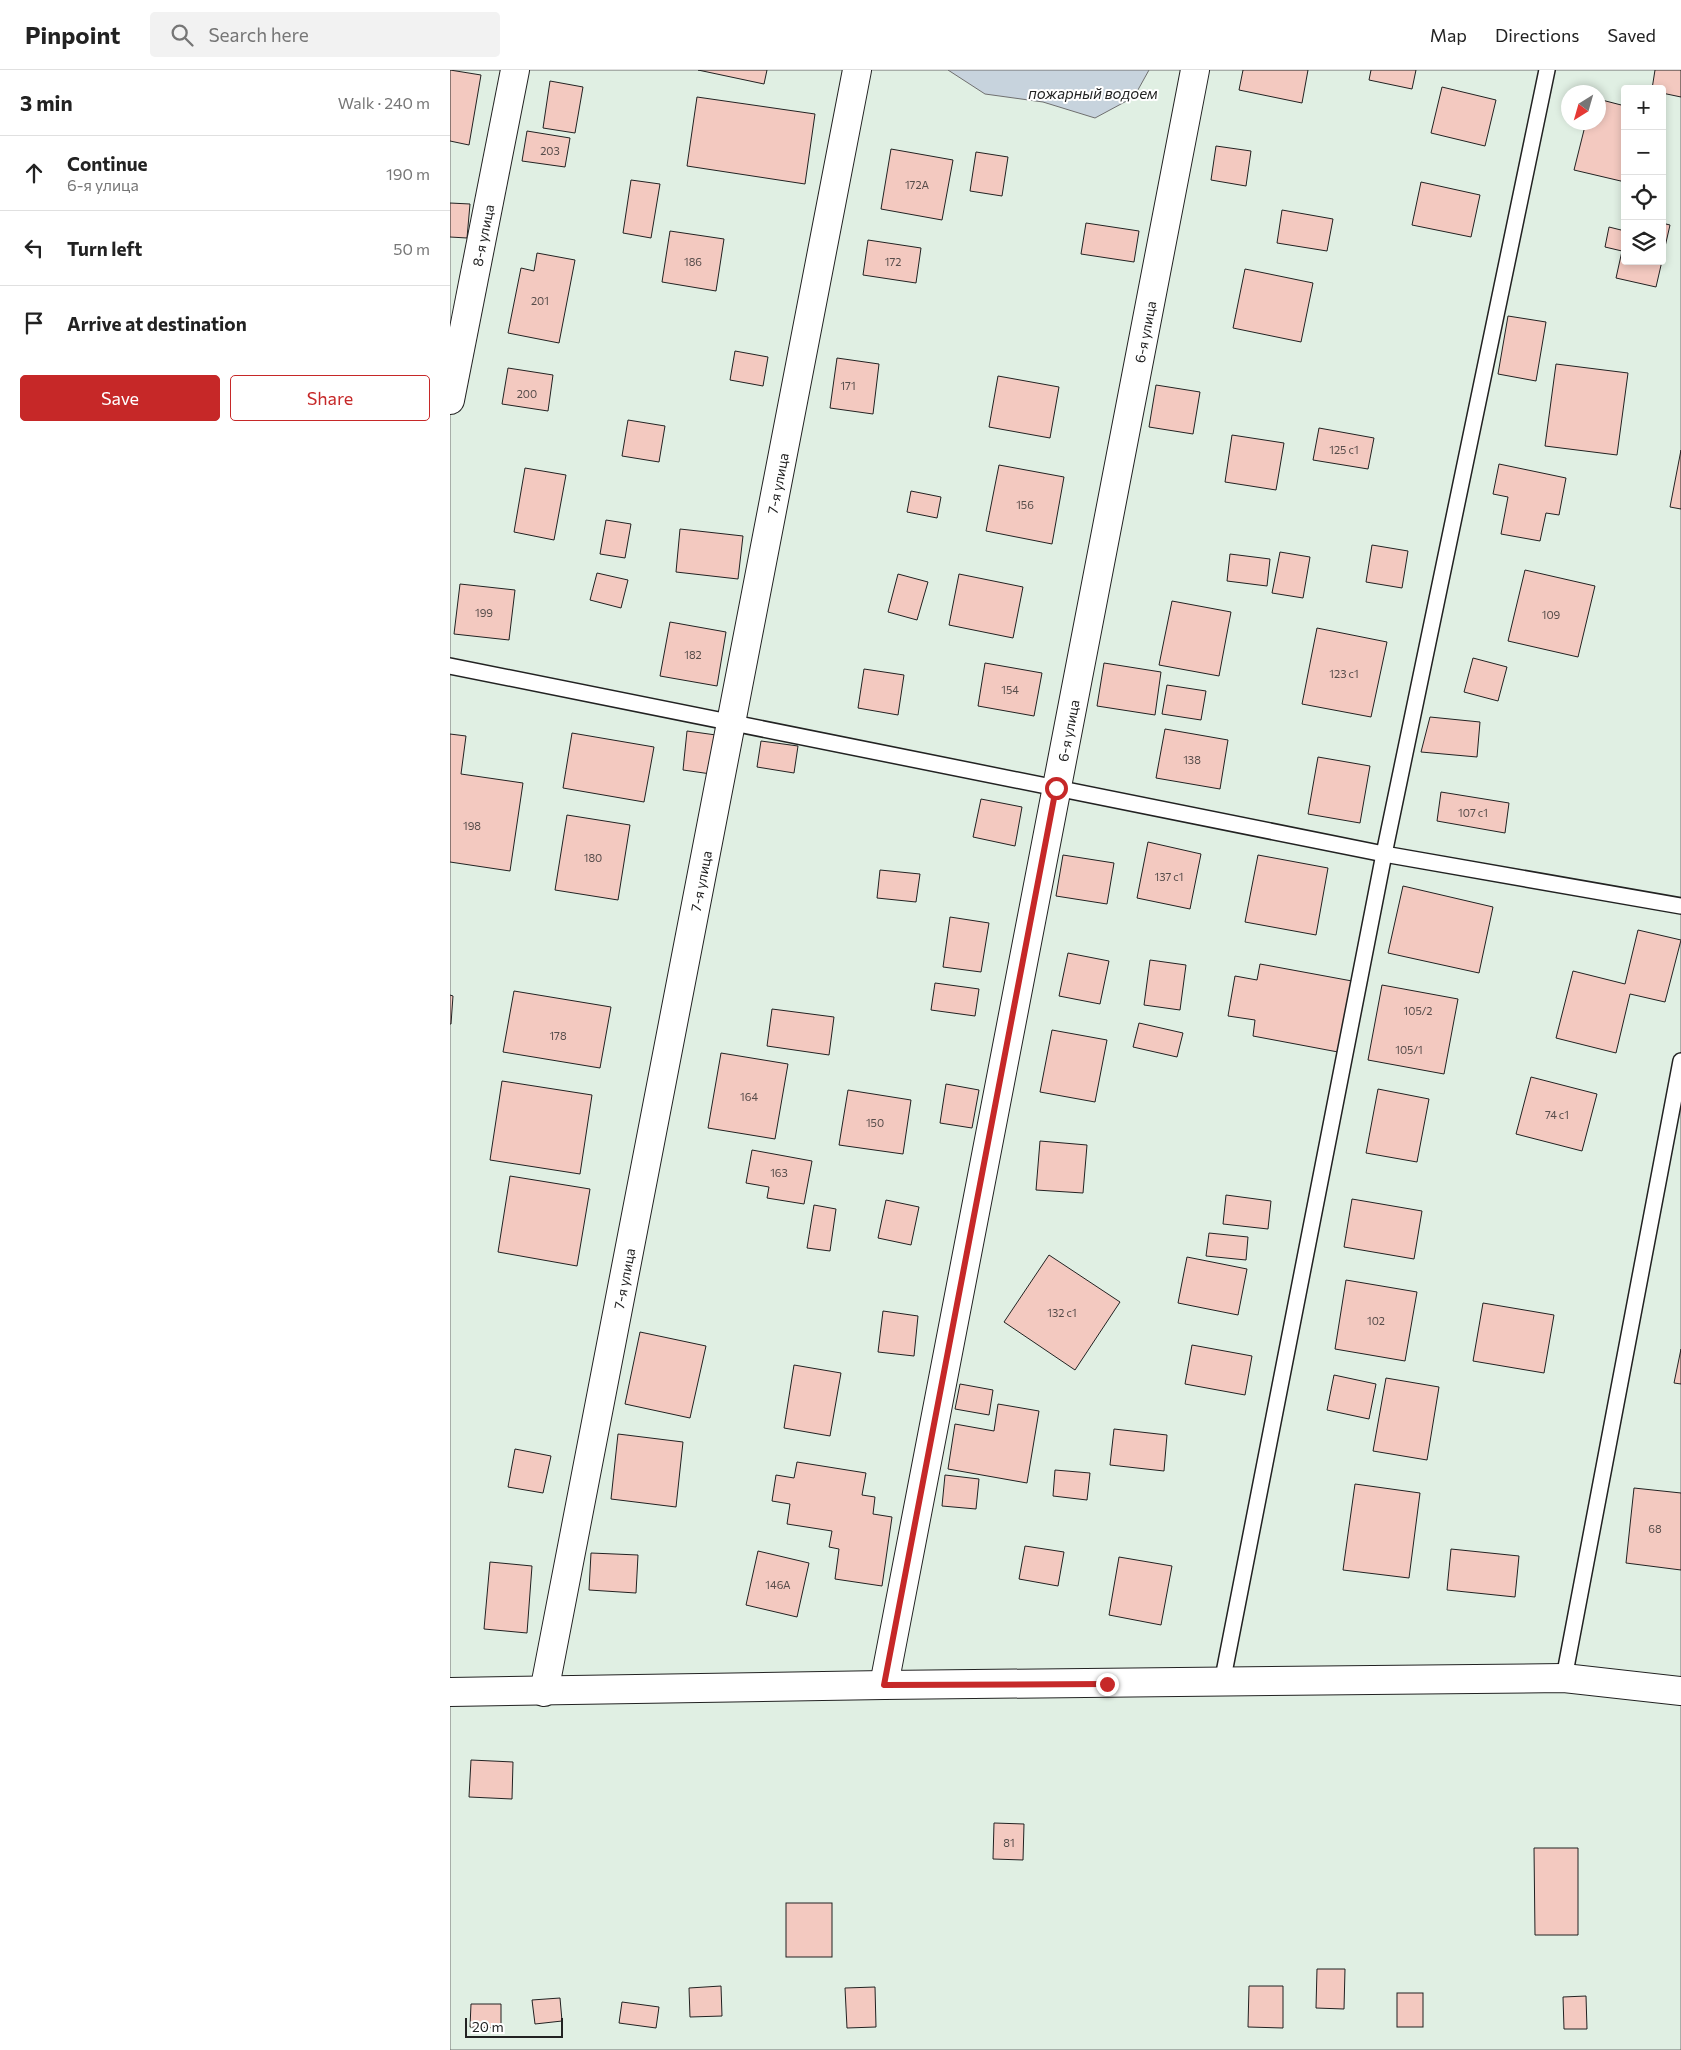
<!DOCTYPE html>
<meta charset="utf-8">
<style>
:root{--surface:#fff;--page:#f2f2f2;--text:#222;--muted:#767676;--line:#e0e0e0;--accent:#c62828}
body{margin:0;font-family:Commissioner,sans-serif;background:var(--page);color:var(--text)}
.controls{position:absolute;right:15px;top:15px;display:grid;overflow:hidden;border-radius:5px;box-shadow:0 2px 8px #0003}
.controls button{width:45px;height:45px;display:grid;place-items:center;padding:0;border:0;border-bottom:1px solid var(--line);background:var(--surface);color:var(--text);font:25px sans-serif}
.compass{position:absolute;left:1111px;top:15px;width:45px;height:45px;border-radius:50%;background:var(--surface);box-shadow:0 2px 8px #0003;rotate:217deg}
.scale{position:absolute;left:15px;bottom:12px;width:98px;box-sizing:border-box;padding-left:5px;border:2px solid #222;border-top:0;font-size:14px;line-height:18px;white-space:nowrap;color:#222;-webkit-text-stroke:4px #fff;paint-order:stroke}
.stop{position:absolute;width:15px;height:15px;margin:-11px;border:4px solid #c62828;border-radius:50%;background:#fff}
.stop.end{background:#c62828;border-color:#fff;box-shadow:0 1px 5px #0008}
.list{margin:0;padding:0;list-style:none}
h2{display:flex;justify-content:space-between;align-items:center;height:65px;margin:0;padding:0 20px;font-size:21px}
h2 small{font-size:16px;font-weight:400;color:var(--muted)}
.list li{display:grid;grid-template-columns:32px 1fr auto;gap:15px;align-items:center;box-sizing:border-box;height:75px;padding:0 20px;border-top:1px solid var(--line)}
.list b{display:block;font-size:19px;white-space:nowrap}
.list p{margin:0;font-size:16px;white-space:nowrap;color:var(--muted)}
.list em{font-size:16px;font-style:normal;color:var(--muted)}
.actions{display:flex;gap:10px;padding:15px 20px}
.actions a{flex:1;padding:11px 0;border:1px solid var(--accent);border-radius:5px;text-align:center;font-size:18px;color:var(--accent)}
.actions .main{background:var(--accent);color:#fff}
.icon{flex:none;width:28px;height:28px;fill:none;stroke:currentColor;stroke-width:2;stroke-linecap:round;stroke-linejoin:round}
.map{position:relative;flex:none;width:1231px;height:1980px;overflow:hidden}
header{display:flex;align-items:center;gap:30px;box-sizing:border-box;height:70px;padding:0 25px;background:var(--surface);border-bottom:1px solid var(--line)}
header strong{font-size:24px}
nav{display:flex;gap:28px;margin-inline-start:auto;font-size:18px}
.search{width:350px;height:45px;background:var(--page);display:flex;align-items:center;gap:12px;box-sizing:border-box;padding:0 18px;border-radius:5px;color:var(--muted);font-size:19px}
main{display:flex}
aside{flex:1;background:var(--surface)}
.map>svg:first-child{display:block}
</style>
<header>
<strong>Pinpoint</strong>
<div class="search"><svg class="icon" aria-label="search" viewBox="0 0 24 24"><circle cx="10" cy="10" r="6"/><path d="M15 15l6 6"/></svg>Search here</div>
<nav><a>Map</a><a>Directions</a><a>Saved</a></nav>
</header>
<main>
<aside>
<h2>3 min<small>Walk · 240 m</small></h2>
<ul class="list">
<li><svg class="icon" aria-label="ahead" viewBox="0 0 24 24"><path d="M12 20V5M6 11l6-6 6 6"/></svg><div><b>Continue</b><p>6-я улица</p></div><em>190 m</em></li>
<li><svg class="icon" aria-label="left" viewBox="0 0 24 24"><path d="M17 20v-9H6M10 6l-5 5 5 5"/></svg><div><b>Turn left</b></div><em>50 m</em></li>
<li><svg class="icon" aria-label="arrive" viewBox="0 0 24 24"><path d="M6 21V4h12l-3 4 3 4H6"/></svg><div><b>Arrive at destination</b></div></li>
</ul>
<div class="actions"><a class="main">Save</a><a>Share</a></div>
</aside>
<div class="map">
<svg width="1231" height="1980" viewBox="0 0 1231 1980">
<rect width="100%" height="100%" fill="#fff"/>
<path fill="#e0efe3" stroke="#6f6f6f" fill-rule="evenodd" d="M0,0H1231V1980H0ZM1175,19H1212V191H1175ZM1118,22H1148V52H1118Z"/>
<polygon fill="#c7d3dd" stroke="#6f6f6f" points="498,0 699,0 684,27 645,48 593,32 535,24"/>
<g fill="#f3c9c0" stroke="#222">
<polygon points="0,0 31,5 19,75 0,71"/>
<polygon points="248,0 317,0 314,14"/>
<polygon points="793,0 858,0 852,33 789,20"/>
<polygon points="921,0 966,0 962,19 919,10"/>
<polygon points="1205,0 1231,0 1231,27 1212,23 1212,19 1202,19"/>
<polygon points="100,11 133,17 125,63 93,58"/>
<polygon points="992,17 1046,30 1035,76 981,63"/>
<polygon points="247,27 365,44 355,114 237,96"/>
<polygon points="1148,29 1175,36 1175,112 1124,100 1136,52 1148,52"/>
<polygon points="77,61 120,68 115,97 72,91"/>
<polygon points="766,76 801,81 796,116 761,110"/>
<polygon points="441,79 503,90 492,150 431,139"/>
<polygon points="526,82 558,87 552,126 520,121"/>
<polygon points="181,110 210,114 201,168 173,163"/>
<polygon points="971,112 1030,125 1021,167 962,155"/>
<polygon points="0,133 20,134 17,168 0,167"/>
<polygon points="832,140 883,149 877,181 827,173"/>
<polygon points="636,153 689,161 684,192 631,184"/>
<polygon points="1212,153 1220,155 1212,190"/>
<polygon points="1159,157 1175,161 1175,191 1212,191 1206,217 1166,208 1172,181 1155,177"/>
<polygon points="220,161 274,169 266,221 212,212"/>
<polygon points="418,170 471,178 466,213 413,205"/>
<polygon points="87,183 125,190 109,273 58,263 71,198 84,201"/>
<polygon points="795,199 863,213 851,272 783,258"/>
<polygon points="1058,246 1096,252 1086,311 1048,304"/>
<polygon points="285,281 318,287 313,316 280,310"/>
<polygon points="387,288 429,294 423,344 380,338"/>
<polygon points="1106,294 1178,303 1167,385 1095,376"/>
<polygon points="58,298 103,305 98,341 52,334"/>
<polygon points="548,306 609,317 600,368 539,357"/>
<polygon points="706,315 750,322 743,364 699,357"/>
<polygon points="178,350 215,356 209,392 172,386"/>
<polygon points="869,358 924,368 918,399 863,390"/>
<polygon points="782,365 834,373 826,420 775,412"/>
<polygon points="1231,380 1231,439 1220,437"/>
<polygon points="1049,394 1116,408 1109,445 1096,443 1090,471 1051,464 1058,427 1043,424"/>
<polygon points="549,395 614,407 602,474 536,461"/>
<polygon points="75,398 116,405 104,470 64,462"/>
<polygon points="461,421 491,427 487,448 457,442"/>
<polygon points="156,450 181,454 175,488 150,484"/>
<polygon points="230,459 293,466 288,509 226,502"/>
<polygon points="922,475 958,481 952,518 916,512"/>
<polygon points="830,482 860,487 853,528 822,523"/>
<polygon points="780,484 820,489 817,516 777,511"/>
<polygon points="1075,500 1145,516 1128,587 1058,571"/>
<polygon points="147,503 178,510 171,538 140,530"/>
<polygon points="448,504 478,512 467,550 438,542"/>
<polygon points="509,504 573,517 563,568 499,555"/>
<polygon points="10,514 65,520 59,570 4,564"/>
<polygon points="722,531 781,542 769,606 709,595"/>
<polygon points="220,552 276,562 267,616 210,606"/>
<polygon points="867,558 937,572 921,647 852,634"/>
<polygon points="1023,588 1057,597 1048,631 1014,622"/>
<polygon points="535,593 592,603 584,646 528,636"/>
<polygon points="654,593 711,602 705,645 647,636"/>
<polygon points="414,599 454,605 448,645 408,638"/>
<polygon points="717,615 756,621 751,650 712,644"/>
<polygon points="980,647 1030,652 1027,687 971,682"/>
<polygon points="715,659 778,670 770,719 706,708"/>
<polygon points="237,661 266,665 261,704 233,700"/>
<polygon points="122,663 204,677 194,732 113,718"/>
<polygon points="0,664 16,666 11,704 73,713 60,801 0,792"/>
<polygon points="311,671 348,676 344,703 307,697"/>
<polygon points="868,687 920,696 910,753 858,744"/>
<polygon points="991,722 1059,733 1055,763 987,751"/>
<polygon points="531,729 572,737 565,776 523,767"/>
<polygon points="117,745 180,755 168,830 105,820"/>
<polygon points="698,772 751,784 740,839 687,828"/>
<polygon points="613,785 664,793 657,834 606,826"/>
<polygon points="808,785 878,798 866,865 795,852"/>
<polygon points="430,800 470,804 466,832 427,828"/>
<polygon points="953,816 1043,837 1029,903 938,883"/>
<polygon points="500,847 539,853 531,902 493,897"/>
<polygon points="1188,860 1231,870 1215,932 1180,924 1166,983 1106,968 1123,901 1175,914"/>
<polygon points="618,883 659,891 650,934 609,926"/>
<polygon points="700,890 736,895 730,940 694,935"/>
<polygon points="810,894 902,911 888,982 803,966 805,950 778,946 785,906 807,910"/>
<polygon points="485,913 529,919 525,946 481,940"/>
<polygon points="932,915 1008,929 994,1004 918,990"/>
<polygon points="64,921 161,937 150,998 53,982"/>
<polygon points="0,925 3,926 1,954 0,954"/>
<polygon points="322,939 384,947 379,985 317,976"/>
<polygon points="689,953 733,963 727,987 683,977"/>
<polygon points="602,960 657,970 645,1032 590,1022"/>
<polygon points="271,983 338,994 325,1069 258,1058"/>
<polygon points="1081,1007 1147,1024 1132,1081 1066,1064"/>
<polygon points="52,1011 142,1025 130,1104 40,1090"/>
<polygon points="496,1014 529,1020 522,1058 490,1053"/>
<polygon points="928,1019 979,1029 967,1092 916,1083"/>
<polygon points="398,1020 461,1030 453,1084 389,1075"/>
<polygon points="590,1071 637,1075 633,1123 586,1120"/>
<polygon points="302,1080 362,1091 354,1134 317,1128 319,1117 296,1113"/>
<polygon points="60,1106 140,1119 127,1196 48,1182"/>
<polygon points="776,1125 821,1131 818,1159 773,1154"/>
<polygon points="902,1129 972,1141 964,1189 894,1177"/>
<polygon points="436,1130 469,1137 461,1175 428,1168"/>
<polygon points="364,1135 386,1139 380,1181 357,1178"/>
<polygon points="759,1163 798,1167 796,1190 756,1186"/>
<polygon points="599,1185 670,1232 625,1300 554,1252"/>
<polygon points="737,1187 797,1199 788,1245 728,1233"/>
<polygon points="896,1210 967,1222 955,1291 885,1279"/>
<polygon points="1033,1233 1104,1245 1094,1303 1023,1291"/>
<polygon points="433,1241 468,1246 464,1286 428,1282"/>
<polygon points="190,1262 256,1276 240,1348 175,1334"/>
<polygon points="742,1275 802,1286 795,1325 735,1314"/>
<polygon points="1231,1279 1231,1314 1224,1313"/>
<polygon points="344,1295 391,1303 380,1366 334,1358"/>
<polygon points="884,1305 926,1314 919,1349 877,1340"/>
<polygon points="936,1308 989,1317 977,1390 923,1381"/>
<polygon points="510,1314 543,1320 539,1345 505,1339"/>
<polygon points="548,1334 589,1341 577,1413 498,1399 505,1354 544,1361"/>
<polygon points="664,1359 717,1365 714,1401 660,1395"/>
<polygon points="168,1364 233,1372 226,1437 161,1429"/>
<polygon points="65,1379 101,1386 93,1423 58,1417"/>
<polygon points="347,1392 416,1403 412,1425 425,1427 423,1444 442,1447 432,1516 385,1509 389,1479 379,1477 382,1461 337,1454 340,1434 322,1431 326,1405 344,1408"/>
<polygon points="605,1400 640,1403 637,1430 603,1426"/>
<polygon points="495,1405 529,1409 526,1439 492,1436"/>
<polygon points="905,1414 970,1423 959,1508 893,1500"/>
<polygon points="1184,1418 1231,1423 1231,1500 1176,1493"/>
<polygon points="575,1476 614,1482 608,1516 569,1509"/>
<polygon points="1001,1479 1069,1486 1065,1527 997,1520"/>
<polygon points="308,1481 359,1493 347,1547 296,1535"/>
<polygon points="141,1483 188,1485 186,1523 139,1520"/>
<polygon points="669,1487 722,1496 711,1555 659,1545"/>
<polygon points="40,1492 82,1496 77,1563 34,1559"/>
<polygon points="21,1690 63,1692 62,1729 19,1727"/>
<polygon points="544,1753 574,1754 573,1790 543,1789"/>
<polygon points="1084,1778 1128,1778 1128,1865 1085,1865"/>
<rect x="336" y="1833" width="46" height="54"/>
<polygon points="867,1899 895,1899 894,1939 866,1938"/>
<polygon points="271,1916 272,1946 240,1947 239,1918"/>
<polygon points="799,1916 833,1916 833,1958 798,1957"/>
<polygon points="425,1917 426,1957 397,1958 395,1918"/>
<rect x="947" y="1923" width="26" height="34"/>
<polygon points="1136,1926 1137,1959 1114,1959 1113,1927"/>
<polygon points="110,1928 112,1951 85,1954 82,1930"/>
<polygon points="172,1932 209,1937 206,1958 169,1953"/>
<polygon points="21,1934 51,1934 51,1958 20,1957"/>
</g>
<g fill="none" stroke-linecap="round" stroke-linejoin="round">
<defs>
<g id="lane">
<polyline points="0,596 934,784 1231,836"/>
<polyline points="1114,1608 1231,991"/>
<polyline points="772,1613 934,784 1097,0"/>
</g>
<g id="street">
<path id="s1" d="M0,330L65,0"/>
<path id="s2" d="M434,1615L745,0"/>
<polyline points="0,1622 434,1615 1114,1608 1231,1621"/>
<path id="s3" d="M94,1622L407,0"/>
</g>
</defs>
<use href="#lane" stroke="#222" stroke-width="18"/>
<use href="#street" stroke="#222" stroke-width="30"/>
<use href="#lane" stroke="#fff" stroke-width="15"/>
<use href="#street" stroke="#fff" stroke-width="28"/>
</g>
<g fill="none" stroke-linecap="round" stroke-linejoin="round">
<polyline stroke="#c62828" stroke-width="6" points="606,718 434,1615 657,1614"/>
</g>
<g text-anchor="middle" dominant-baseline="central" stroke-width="4" stroke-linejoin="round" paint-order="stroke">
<g font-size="11" fill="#564c4a">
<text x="100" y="80">203</text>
<text x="467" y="114">172А</text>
<text x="243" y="191">186</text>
<text x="443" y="191">172</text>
<text x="90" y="230">201</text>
<text x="398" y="315">171</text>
<text x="77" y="323">200</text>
<text x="894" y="379">125 с1</text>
<text x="575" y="434">156</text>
<text x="34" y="542">199</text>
<text x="1101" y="544">109</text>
<text x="243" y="584">182</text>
<text x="894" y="603">123 с1</text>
<text x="560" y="619">154</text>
<text x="742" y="689">138</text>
<text x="1023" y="742">107 с1</text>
<text x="22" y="755">198</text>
<text x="143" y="787">180</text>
<text x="719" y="806">137 c1</text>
<text x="968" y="940">105/2</text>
<text x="108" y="965">178</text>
<text x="959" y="979">105/1</text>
<text x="299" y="1026">164</text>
<text x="1107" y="1044">74 с1</text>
<text x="425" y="1052">150</text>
<text x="329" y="1102">163</text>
<text x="612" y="1242">132 с1</text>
<text x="926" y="1250">102</text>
<text x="1205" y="1458">68</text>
<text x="328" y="1514">146А</text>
<text x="559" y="1772">81</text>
</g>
<g font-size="14" fill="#222" stroke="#fff">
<text stroke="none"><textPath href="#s1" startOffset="168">8-я улица</textPath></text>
<text stroke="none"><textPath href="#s2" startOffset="1378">6-я улица</textPath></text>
<text stroke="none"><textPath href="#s3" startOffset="1231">7-я улица</textPath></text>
<text stroke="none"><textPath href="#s2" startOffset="972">6-я улица</textPath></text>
<text stroke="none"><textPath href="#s3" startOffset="826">7-я улица</textPath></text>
<text stroke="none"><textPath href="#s3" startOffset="421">7-я улица</textPath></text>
</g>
<g font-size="15" font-style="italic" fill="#222" stroke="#fff">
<text x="643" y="23">пожарный водоем</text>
</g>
</g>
</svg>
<div class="controls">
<button>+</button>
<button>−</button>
<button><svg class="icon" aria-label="locate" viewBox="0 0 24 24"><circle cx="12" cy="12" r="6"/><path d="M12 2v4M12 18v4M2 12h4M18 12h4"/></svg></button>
<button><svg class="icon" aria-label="layers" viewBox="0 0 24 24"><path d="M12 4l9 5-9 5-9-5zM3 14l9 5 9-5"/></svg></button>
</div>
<svg class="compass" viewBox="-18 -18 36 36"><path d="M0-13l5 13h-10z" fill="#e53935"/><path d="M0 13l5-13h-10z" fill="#767676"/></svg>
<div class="scale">20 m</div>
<div class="stop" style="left:606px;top:718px"></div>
<div class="stop end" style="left:657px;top:1614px"></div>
</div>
</main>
